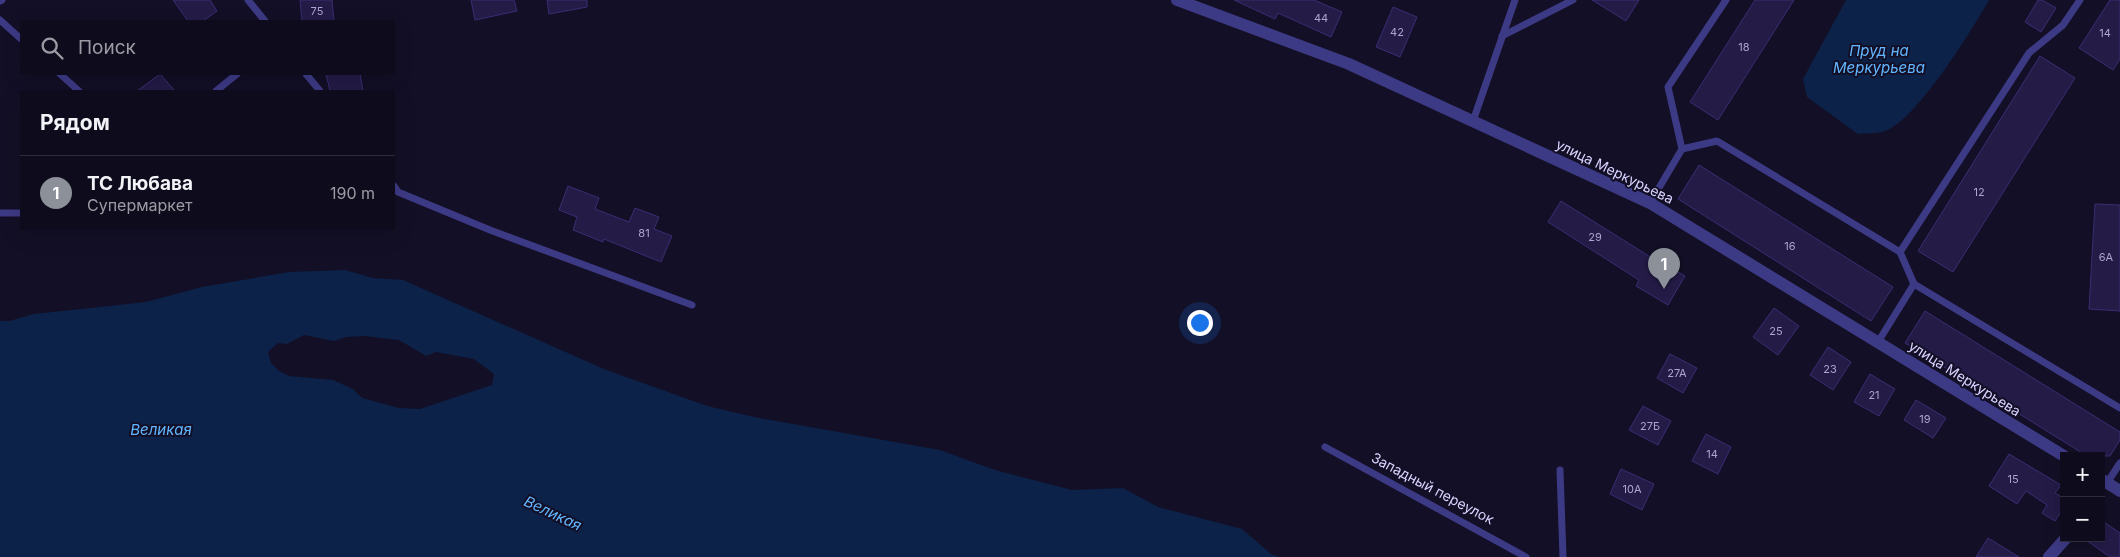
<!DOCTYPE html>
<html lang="ru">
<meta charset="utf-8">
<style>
:root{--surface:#0e0b1c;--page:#171425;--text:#f1f3f6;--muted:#9b9ba3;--line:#2e2b3b;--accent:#8c9099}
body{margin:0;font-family:Inter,sans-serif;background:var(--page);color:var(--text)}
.controls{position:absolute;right:15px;bottom:15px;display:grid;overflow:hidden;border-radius:0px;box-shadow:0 5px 20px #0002}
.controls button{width:45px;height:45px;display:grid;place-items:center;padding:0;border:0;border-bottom:1px solid var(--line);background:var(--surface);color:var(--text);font:25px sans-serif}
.you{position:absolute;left:1199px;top:322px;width:18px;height:18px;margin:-12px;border:4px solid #fff;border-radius:50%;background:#1a73e8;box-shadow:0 0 0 8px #1a73e833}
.badge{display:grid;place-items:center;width:32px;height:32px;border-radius:50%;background:var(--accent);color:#fff;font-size:16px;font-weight:700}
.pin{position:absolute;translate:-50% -41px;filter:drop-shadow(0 1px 2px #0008)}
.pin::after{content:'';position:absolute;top:26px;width:18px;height:15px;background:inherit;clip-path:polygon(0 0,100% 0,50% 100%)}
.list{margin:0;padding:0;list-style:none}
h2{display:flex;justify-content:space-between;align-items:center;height:65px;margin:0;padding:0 20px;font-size:21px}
h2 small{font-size:16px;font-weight:400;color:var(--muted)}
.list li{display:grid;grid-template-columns:32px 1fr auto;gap:15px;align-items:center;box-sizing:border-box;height:75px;padding:0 20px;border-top:1px solid var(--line)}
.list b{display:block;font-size:19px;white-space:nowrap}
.list p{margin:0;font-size:16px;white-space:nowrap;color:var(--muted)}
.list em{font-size:16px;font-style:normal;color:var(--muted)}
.icon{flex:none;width:28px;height:28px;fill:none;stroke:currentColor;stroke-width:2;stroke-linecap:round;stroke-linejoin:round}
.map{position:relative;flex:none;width:2120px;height:557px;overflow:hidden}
.search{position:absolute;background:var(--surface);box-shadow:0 5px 20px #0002;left:20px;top:20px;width:375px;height:55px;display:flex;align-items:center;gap:12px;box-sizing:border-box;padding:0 18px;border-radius:0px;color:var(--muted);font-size:19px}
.panel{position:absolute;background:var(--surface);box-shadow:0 5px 20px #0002;left:20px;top:90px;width:375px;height:140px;border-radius:0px}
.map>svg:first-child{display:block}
</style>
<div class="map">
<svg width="2120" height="557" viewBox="0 0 2120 557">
<rect width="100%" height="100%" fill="#130f26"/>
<g fill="#0c2248" fill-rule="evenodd">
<path d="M1846,0H1989C1972,30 1916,121 1885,131C1877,134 1866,133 1858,134L1807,97L1803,79Z"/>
<path d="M345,270L373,278L403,280L604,369L707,406L759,418L940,450L995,470L1072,490L1123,488L1158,507L1242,529L1271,554L1280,557H0V321H9L34,314L146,302L202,287L289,272ZM304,335L334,341L346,337L365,336L399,340L426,356L436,352L474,359L494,374L492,385L420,409L399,408L362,398L353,389L333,380L289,376L279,371L271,363L268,352L278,343L287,344Z"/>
</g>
<g fill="#241b47" stroke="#3b2d73">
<polygon points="173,0 210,0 217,11 203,21 188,21"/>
<polygon points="300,0 332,0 334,21 302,21"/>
<polygon points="471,0 514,0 517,11 475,20"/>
<polygon points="547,0 587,0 587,7 549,14"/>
<polygon points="1234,0 1314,0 1342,12 1331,37 1278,13 1275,19"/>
<polygon points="1592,0 1639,0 1626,21"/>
<polygon points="1755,0 1794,0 1718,120 1690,102"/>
<polygon points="2038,0 2042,0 2056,8 2041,32 2025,22"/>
<polygon points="2110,0 2120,0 2120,59 2113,70 2079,48"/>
<polygon points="1393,7 1417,17 1400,57 1376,47"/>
<polygon points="2040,56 2075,78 1953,272 1918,251"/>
<polygon points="160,74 175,91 137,91"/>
<polygon points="326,74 360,74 363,91 330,91"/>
<polygon points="1699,165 1893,287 1871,321 1678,199"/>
<polygon points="568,186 599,198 595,209 629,222 635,208 659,217 654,229 672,236 661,262 604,239 603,242 573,230 577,217 559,210"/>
<polygon points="1561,201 1652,258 1653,257 1685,276 1668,305 1636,286 1639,280 1548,222"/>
<polygon points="2095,204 2120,205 2120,311 2089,309"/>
<polygon points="1774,308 1799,326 1778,355 1753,337"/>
<polygon points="1925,311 2120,432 2120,440 2110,456 2087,456 1905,343"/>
<polygon points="1828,347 1851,362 1833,390 1810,375"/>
<polygon points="1670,354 1697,368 1683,393 1657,378"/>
<polygon points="1870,374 1895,389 1879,416 1854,402"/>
<polygon points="1916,400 1946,418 1933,438 1904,420"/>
<polygon points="1643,406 1671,421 1658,445 1629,430"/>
<polygon points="1706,434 1731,447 1718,474 1692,461"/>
<polygon points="2009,454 2061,485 2055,493 2064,498 2064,507 2055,521 2042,513 2047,505 2026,491 2017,504 1989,486"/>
<polygon points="1621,469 1654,484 1642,510 1610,494"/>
<polygon points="2101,520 2120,533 2120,557 2110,557 2083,538 2101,538"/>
<polygon points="1988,538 2019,557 1976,557"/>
</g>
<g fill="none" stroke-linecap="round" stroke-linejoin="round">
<g stroke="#3d3a85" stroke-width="7">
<polyline points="248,0 265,21"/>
<polyline points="0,1 2,0"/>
<polyline points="0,20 21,39"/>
<polyline points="1502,36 1573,0"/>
<polyline points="60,74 79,91"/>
<polyline points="306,74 320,91"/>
<polyline points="216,91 237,74"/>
<polyline points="1473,121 1515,0"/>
<polyline points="1682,149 1717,141 1900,252"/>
<polyline points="394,186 398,192 490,230 692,305"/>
<polyline points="1650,203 1682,149 1668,87 1726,0"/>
<polyline points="0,213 21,213"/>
<polyline points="1914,284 2120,408"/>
<polyline points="1878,342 1914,284 1900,252 2029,53 2063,25 2080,0"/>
<polyline points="1325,447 1526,557"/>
<polyline points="1560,470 1563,557"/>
<polyline points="2107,483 2120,463"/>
</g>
<g stroke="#3d3a85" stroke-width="12">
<polyline points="1177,0 1349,64 1650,203 2064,456"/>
<polyline points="2101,479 2120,491"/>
<polyline points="2049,557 2066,538"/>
</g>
</g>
<g text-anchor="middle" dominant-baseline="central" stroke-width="4" stroke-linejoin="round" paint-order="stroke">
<g font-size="11" fill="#aca6d1">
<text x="317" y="11">75</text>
<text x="1321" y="18">44</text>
<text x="1397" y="32">42</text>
<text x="2105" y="33">14</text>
<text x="1744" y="47">18</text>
<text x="1979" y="192">12</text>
<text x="644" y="233">81</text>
<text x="1595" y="237">29</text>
<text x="1790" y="246">16</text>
<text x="2106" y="257">6А</text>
<text x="1776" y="331">25</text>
<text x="1830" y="369">23</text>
<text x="1677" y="373">27А</text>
<text x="1874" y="395">21</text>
<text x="1925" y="419">19</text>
<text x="1650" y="426">27Б</text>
<text x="1712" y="454">14</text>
<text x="2013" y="479">15</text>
<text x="1632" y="489">10А</text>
</g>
<g font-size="14" fill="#d9d4ff" stroke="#130f26">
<text transform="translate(1615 171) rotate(26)">улица Меркурьева</text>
<text transform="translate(1965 378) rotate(32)">улица Меркурьева</text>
<text transform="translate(1433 488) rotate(28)">Западный переулок</text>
</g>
<g font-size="15" font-style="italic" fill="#62b6ff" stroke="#130f26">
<text x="1879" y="50">Пруд на<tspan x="1879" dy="17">Меркурьева</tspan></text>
<text x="161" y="429">Великая</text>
<text transform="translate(553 513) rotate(25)">Великая</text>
</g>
</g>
</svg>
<div class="controls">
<button>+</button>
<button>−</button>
</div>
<div class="you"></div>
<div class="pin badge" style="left:1664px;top:289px">1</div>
<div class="search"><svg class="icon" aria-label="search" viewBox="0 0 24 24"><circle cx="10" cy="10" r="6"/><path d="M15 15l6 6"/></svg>Поиск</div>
<section class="panel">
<h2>Рядом<small></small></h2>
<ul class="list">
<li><span class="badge">1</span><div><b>ТС Любава</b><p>Супермаркет</p></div><em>190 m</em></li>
</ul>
</section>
</div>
